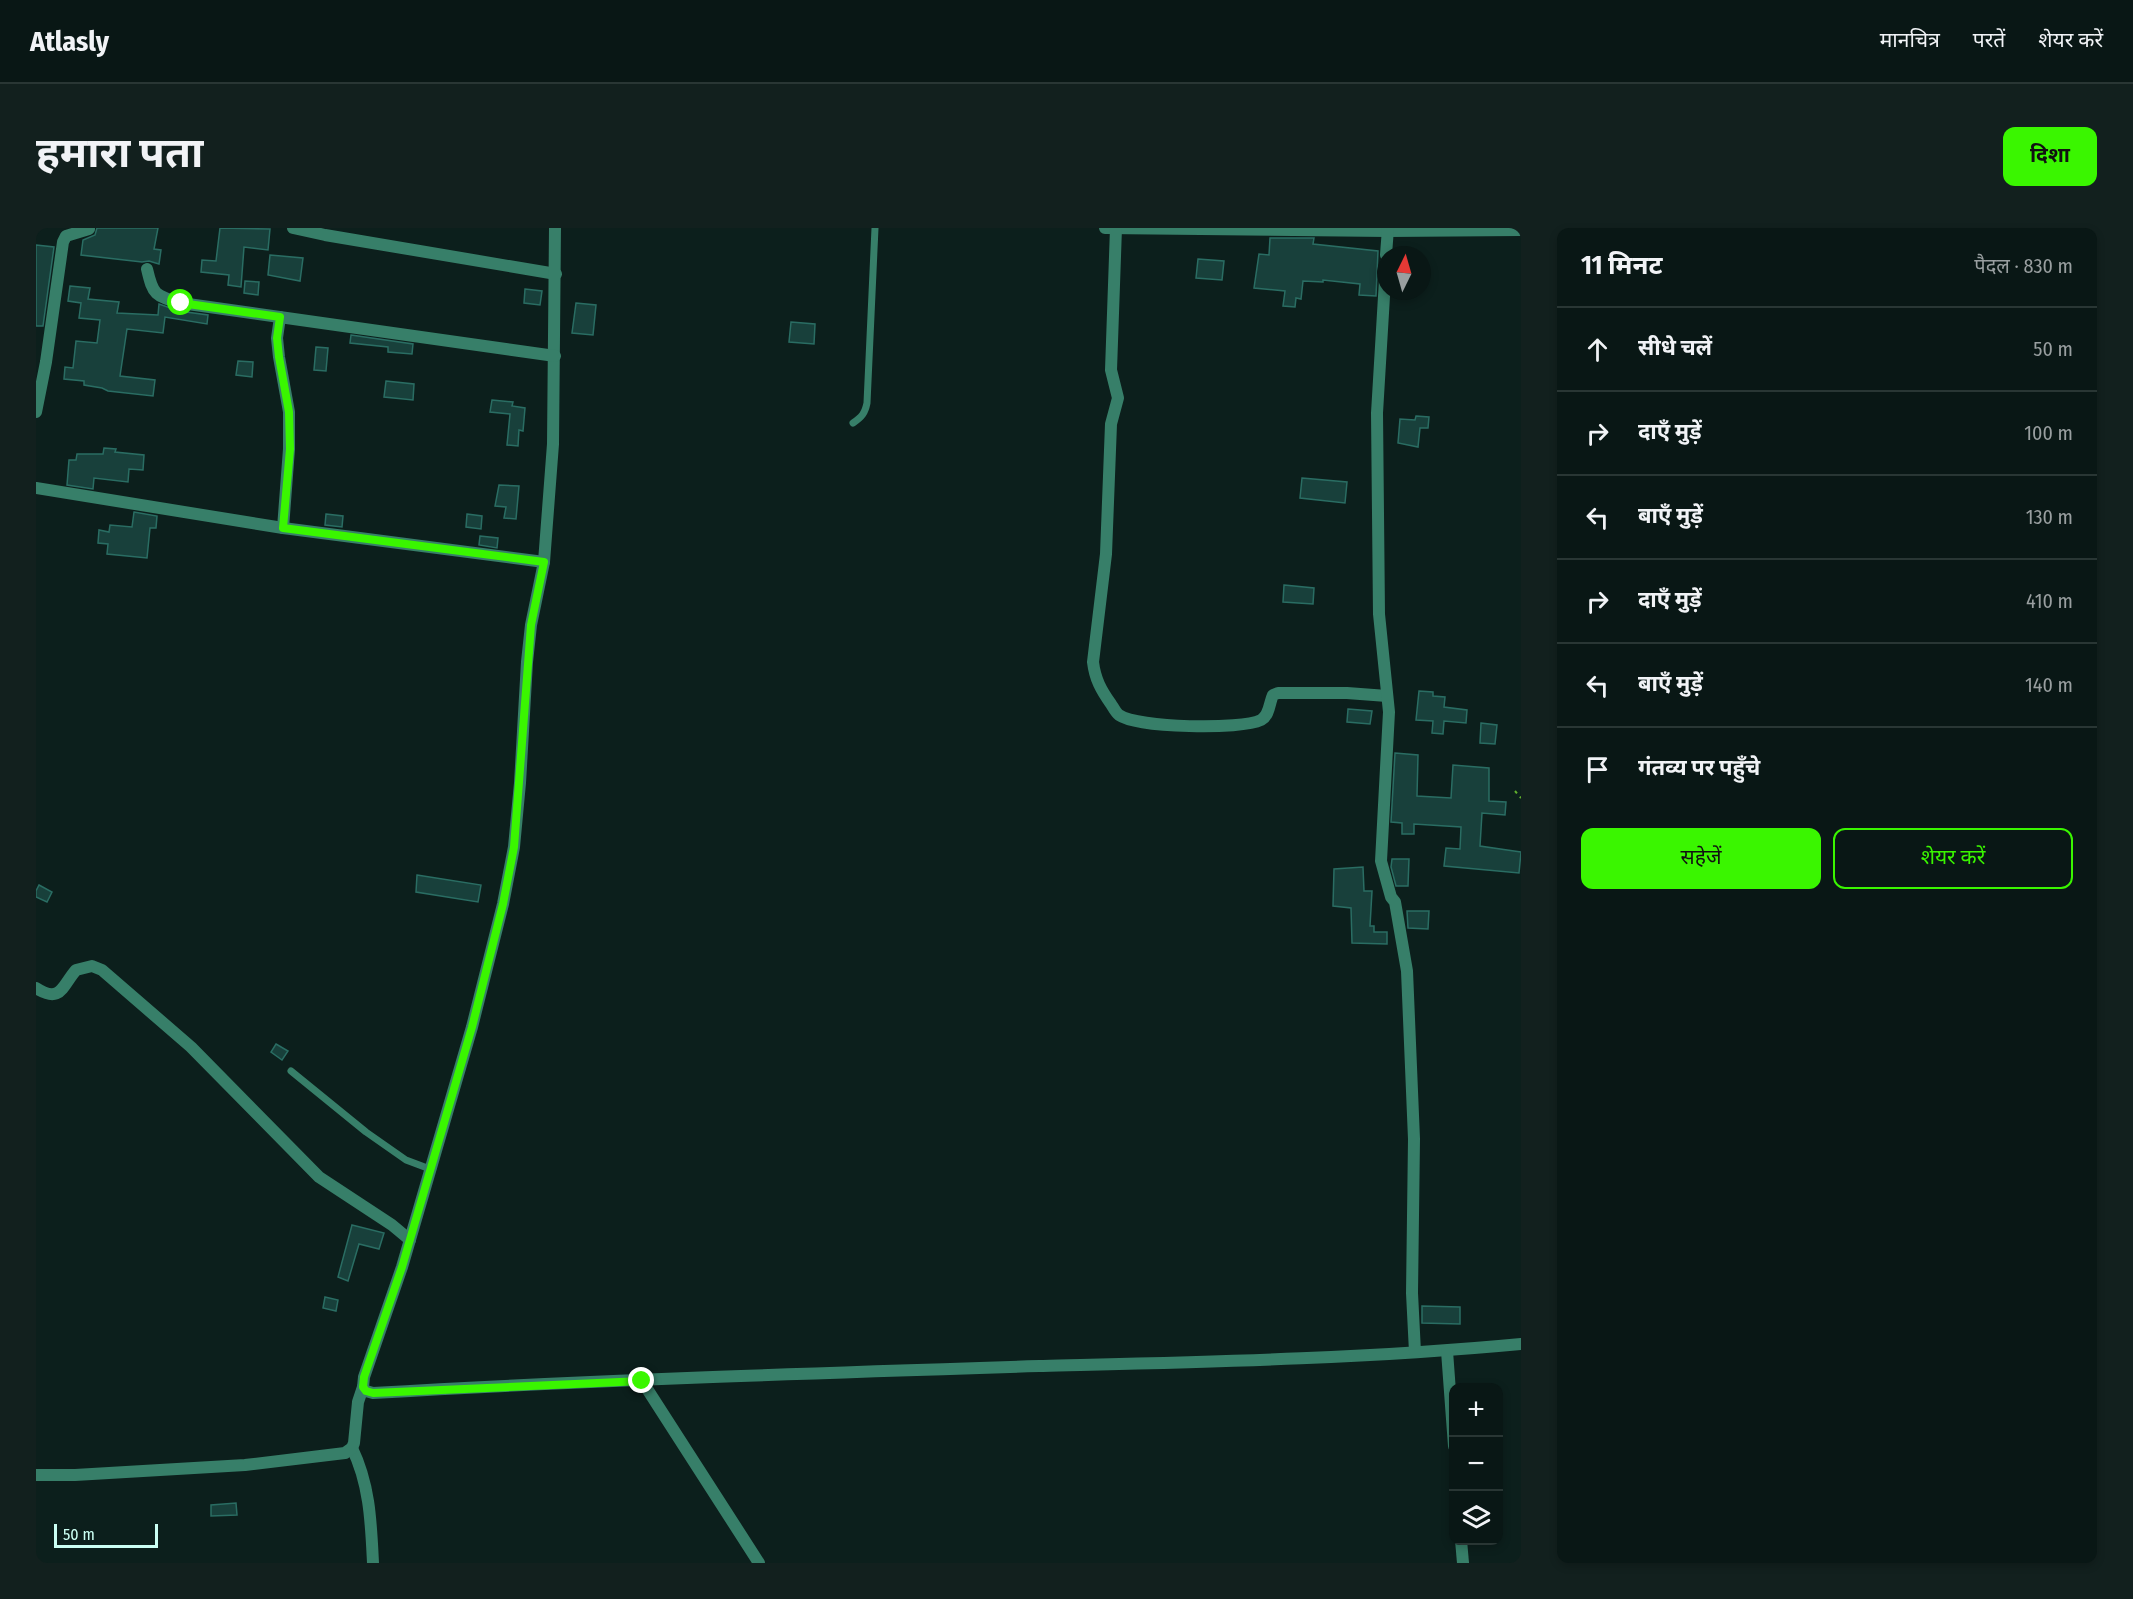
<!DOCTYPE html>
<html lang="hi">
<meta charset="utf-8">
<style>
:root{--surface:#091715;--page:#12201e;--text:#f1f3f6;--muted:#999fa0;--line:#293634;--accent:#3af600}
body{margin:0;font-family:"Fira Sans Condensed","Noto Sans Devanagari",sans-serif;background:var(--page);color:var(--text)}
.controls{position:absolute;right:18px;bottom:18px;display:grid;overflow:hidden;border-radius:12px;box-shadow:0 3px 9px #0003}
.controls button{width:54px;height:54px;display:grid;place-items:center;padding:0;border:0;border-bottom:2px solid var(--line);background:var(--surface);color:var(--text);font:30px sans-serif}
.compass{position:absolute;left:1341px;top:18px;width:54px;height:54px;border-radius:50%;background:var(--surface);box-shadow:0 3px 9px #0003;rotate:5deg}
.scale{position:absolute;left:18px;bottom:15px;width:104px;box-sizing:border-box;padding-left:6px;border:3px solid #cbfff3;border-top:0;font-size:16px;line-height:21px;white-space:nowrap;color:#cbfff3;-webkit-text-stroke:4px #0c1f1c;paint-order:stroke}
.stop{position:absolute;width:18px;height:18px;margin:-14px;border:4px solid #3af600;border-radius:50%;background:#fff}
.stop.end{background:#3af600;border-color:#fff;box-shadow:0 2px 6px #0008}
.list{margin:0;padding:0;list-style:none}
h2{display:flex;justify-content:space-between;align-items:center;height:78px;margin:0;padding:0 24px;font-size:26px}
h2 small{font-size:20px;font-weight:400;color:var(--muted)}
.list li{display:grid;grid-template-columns:39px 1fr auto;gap:18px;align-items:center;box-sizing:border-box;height:84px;padding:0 24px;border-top:2px solid var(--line)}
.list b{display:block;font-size:22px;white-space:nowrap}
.list em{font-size:20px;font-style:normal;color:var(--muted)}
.actions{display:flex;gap:12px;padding:18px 24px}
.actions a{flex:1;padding:14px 0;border:2px solid var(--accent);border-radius:12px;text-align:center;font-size:21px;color:var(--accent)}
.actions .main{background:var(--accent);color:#111}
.icon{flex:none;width:33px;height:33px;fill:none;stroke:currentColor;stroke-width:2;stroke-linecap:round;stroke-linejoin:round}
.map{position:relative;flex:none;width:1485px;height:1335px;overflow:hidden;border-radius:12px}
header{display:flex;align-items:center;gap:36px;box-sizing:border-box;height:84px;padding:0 30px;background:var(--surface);border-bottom:2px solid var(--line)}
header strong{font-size:28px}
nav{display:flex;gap:33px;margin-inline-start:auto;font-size:21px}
.intro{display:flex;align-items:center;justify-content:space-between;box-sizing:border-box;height:144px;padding:0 36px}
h1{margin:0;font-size:42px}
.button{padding:15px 27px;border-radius:12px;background:var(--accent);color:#111;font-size:21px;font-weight:700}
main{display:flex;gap:36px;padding:0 36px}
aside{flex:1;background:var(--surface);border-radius:12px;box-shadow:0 3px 9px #0003}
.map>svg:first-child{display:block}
</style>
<header>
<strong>Atlasly</strong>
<nav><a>मानचित्र</a><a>परतें</a><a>शेयर करें</a></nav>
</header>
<div class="intro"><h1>हमारा पता</h1><a class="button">दिशा</a></div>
<main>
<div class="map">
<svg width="1485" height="1335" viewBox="0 0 1485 1335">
<rect width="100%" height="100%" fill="#0c1f1c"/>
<g fill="#18403b" stroke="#2a6d63" stroke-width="1.5">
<polygon points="61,0 122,0 118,21 125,22 123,36 113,33 106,34 45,27 47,12 59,7"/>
<polygon points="184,0 234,1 232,22 208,19 205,59 192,57 193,47 165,44 166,32 180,33"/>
<polygon points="1234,10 1278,10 1277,16 1342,23 1340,68 1323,67 1324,56 1287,52 1287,54 1267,53 1265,71 1260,70 1259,79 1247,78 1249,63 1218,60 1223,26 1233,27"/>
<polygon points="0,17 18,19 7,98 0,98"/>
<polygon points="234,27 267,30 264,53 232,47"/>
<polygon points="1162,31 1188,33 1186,52 1160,50"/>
<polygon points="209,53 223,54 222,67 208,65"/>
<polygon points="34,58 54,60 52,71 83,74 81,85 122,87 123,76 143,83 172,87 171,96 129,89 127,105 91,101 84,148 119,152 117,168 72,163 66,160 48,157 48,153 28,151 29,139 37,140 40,113 61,115 64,92 43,90 45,75 32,73"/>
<polygon points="489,61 506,63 504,77 488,75"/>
<polygon points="540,75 560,77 557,107 536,105"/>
<polygon points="755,94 779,96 778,116 753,114"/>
<polygon points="315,107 377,116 376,126 352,124 352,119 314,115"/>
<polygon points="280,119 292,120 290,143 278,142"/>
<polygon points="202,133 217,134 216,149 200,147"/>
<polygon points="350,153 378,156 377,172 348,169"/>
<polygon points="456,172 477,174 476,178 489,180 487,203 483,202 482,218 471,217 474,186 454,184"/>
<polygon points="1380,188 1393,189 1392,200 1384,200 1382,219 1362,215 1364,191 1379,192"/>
<polygon points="68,220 80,221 79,224 108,227 107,242 93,241 92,254 58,250 57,261 31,257 33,232 40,232 41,226 67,226"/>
<polygon points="1266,250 1311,254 1309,275 1264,270"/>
<polygon points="463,257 483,258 480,291 468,290 470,279 459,278"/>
<polygon points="98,284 121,288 120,300 114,300 111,330 71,326 72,316 62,315 63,302 73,304 74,297 96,299"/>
<polygon points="290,286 307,288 306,299 289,297"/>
<polygon points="431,286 446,288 445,301 430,299"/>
<polygon points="444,308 462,310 461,320 443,317"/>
<polygon points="1248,357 1278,360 1277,376 1247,374"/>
<polygon points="1383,463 1397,464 1397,468 1409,469 1408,479 1431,482 1430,495 1408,493 1407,506 1396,505 1397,493 1380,492"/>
<polygon points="1312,481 1336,483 1334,496 1311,494"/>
<polygon points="1445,495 1461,497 1459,516 1444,515"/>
<polygon points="1359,525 1382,527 1381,568 1415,570 1417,537 1453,540 1453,573 1470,574 1469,587 1446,585 1444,618 1485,624 1483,645 1408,638 1410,620 1424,621 1425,599 1378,596 1378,606 1366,606 1366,595 1355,594"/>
<polygon points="1356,631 1373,631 1372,658 1360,658 1355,639"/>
<polygon points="1327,639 1328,663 1336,663 1334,698 1338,698 1338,704 1351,704 1351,716 1316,715 1315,680 1297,678 1298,641"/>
<polygon points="381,647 445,657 442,674 380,664"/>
<polygon points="3,657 16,664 11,674 0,669 0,663"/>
<polygon points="1371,683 1393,683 1392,701 1372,700"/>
<polygon points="240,816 252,823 246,832 235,824"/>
<polygon points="316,997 348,1005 343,1021 323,1016 312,1053 302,1049"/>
<polygon points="289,1069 302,1072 300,1083 287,1080"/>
<polygon points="1386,1078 1424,1079 1424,1096 1386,1095"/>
<polygon points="200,1275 201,1287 175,1288 175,1277"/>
</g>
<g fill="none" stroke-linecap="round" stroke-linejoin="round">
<polyline stroke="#61b12d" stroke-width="2" stroke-dasharray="3 4.5" stroke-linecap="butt" points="1479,563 1485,570"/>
<g stroke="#377f69" stroke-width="7">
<path d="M817,195C826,189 829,185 831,175L839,0"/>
<polyline points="255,843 330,904 370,932 394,941"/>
</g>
<g stroke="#377f69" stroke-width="12">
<polyline points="257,0 289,7 520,46"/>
<path d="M519,0L517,216L508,334L495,397L491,434L484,555L478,619L467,676L436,799L366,1039L328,1149L327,1159L330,1163L337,1165C560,1152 784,1145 1007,1138C1166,1134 1326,1131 1485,1116"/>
<polyline points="1069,0 1352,3 1485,2"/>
<path d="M1080,0L1075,142L1082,170L1075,196L1070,326L1057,434C1059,451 1065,462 1075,476C1077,479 1080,485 1083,487C1102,500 1205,502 1225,492C1234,487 1233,475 1237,467L1242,465H1311L1351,468"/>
<polyline points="1350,27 1352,0"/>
<polyline points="1350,35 1341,185 1343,386 1353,484 1345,633 1355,669 1359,674 1371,743 1378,911 1376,1065 1379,1124"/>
<path d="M111,41C117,67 119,68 145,75L519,128"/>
<polyline points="244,89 241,110 243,129 253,184 253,221 247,300"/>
<polyline points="0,184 10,134 27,14 30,8 53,1"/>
<polyline points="0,260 247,300 508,334"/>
<path d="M0,760C25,776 26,758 40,742L56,738L66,742L155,819L283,949L356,997L374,1012"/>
<polyline points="1411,1123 1418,1218"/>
<polyline points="606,1153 723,1335"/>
<path d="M316,1220C334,1257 335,1295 337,1335"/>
<polyline points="0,1247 39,1247 209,1237 309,1225 316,1220 318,1215 322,1174 327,1159"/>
<polyline points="1425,1312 1427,1335"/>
</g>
</g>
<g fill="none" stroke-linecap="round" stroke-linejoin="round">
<polyline stroke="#3af600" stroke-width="8" points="145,75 244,89 241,110 243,129 253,184 254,221 247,300 508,334 495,397 478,619 467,676 436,799 366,1039 328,1149 327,1159 330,1163 337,1165 606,1153"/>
</g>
</svg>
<div class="controls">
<button>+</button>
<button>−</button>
<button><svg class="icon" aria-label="layers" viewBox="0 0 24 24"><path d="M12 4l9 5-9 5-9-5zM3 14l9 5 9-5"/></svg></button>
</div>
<svg class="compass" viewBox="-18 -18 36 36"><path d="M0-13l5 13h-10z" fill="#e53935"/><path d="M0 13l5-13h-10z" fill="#999fa0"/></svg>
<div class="scale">50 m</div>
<div class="stop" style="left:145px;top:75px"></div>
<div class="stop end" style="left:606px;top:1153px"></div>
</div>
<aside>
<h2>11 मिनट<small>पैदल · 830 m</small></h2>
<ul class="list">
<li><svg class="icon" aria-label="ahead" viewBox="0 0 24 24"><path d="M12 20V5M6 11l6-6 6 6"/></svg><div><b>सीधे चलें</b></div><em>50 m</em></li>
<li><svg class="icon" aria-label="right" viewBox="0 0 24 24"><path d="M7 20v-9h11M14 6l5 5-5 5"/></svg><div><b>दाएँ मुड़ें</b></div><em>100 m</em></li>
<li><svg class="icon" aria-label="left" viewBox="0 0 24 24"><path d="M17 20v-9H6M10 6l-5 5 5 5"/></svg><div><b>बाएँ मुड़ें</b></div><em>130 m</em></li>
<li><svg class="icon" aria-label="right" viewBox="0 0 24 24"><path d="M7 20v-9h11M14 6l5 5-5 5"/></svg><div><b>दाएँ मुड़ें</b></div><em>410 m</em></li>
<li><svg class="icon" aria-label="left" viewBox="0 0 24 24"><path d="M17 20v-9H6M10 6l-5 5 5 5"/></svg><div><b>बाएँ मुड़ें</b></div><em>140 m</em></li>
<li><svg class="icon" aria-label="arrive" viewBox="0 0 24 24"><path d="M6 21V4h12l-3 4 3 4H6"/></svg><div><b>गंतव्य पर पहुँचे</b></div></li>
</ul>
<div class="actions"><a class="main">सहेजें</a><a>शेयर करें</a></div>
</aside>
</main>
